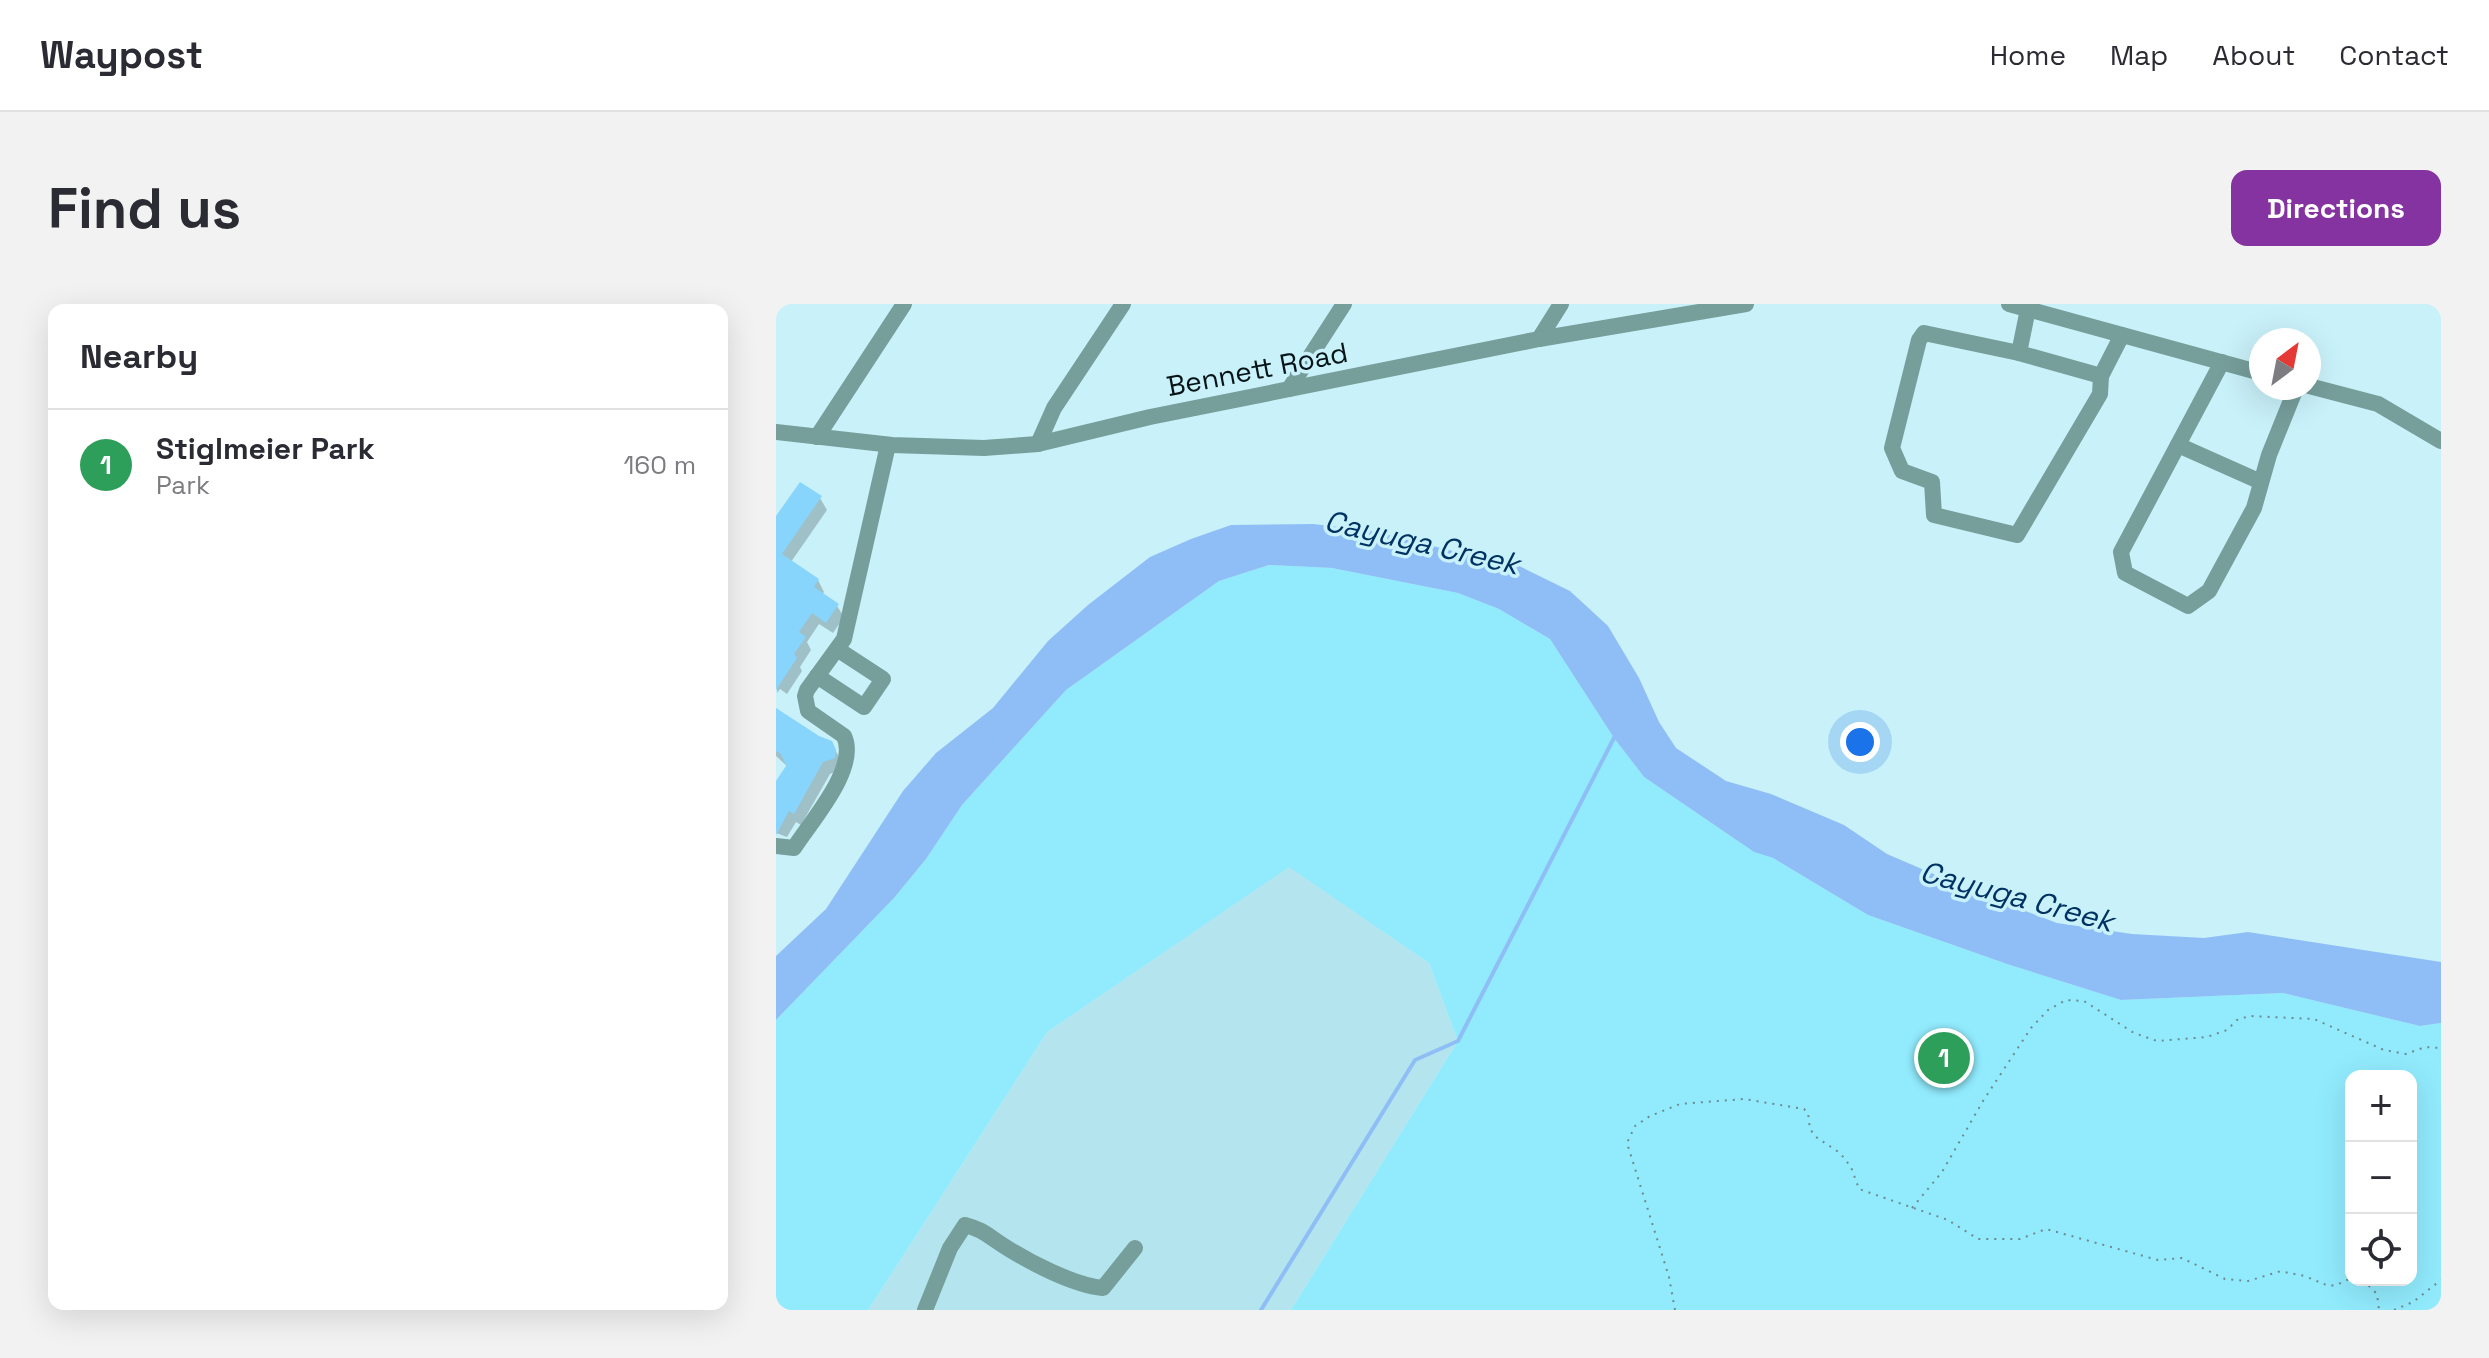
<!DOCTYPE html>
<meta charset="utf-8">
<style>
:root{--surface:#fff;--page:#f2f2f3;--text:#2b2b33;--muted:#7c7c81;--line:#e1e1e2;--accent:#8633a2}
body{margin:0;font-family:"Space Grotesk",sans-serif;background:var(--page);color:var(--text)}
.controls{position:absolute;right:24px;bottom:24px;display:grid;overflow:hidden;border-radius:16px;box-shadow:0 8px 32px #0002}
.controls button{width:72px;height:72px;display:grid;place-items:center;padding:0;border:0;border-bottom:2px solid var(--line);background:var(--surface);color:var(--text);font:40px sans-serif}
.compass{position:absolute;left:1473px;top:24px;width:72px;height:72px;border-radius:50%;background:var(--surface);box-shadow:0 8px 32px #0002;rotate:32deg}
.you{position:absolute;left:1084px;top:438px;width:28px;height:28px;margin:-20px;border:6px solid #fff;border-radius:50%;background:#1a73e8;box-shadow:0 0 0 12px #1a73e833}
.badge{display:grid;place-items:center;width:52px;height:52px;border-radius:50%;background:var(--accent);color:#fff;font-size:26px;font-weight:700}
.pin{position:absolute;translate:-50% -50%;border:4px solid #fff;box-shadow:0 2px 8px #0006}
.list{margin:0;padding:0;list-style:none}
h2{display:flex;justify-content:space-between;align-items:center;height:104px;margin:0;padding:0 32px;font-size:34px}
h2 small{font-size:26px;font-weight:400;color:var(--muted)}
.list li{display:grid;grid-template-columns:52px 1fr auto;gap:24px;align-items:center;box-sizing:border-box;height:112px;padding:0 32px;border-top:2px solid var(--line)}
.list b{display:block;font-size:30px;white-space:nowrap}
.list p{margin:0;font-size:26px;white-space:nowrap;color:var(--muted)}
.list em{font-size:26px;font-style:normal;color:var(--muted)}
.icon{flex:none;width:44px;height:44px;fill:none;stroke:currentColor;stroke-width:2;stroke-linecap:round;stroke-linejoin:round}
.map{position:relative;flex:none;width:1665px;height:1006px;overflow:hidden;border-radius:16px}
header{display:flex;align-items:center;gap:48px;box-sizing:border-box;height:112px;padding:0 40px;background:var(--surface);border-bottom:2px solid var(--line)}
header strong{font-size:38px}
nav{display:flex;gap:44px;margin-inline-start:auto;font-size:28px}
.intro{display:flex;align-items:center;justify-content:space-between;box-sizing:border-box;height:192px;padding:0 48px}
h1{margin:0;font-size:56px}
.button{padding:20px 36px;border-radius:16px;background:var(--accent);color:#fff;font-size:28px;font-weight:700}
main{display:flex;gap:48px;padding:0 48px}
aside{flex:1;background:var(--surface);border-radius:16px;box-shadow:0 8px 32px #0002}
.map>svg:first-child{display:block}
</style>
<header>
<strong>Waypost</strong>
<nav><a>Home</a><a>Map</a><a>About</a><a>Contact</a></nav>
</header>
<div class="intro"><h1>Find us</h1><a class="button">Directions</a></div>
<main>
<aside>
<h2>Nearby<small></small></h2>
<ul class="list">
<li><span class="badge" style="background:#2e9e5b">1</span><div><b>Stiglmeier Park</b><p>Park</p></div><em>160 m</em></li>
</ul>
</aside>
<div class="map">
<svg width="1665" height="1006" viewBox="0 0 1665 1006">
<rect width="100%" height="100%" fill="#c9f1f9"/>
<polygon fill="#b4e5ef" points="513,562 653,659 682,737 515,1006 92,1006 271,728"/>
<path fill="#91ebfd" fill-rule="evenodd" d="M493,261L556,264L682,289L723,305L774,335L838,434L868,473L978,548L997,554L1092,611L1231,660L1345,696L1507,689L1644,722L1665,719V1006H515L682,737L653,659L513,563L271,728L92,1006H0V716L118,594L150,555L186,501L290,386L443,277ZM1575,772H1635V976H1575Z"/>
<polygon fill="#8fbef7" points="537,220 597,227 689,250 733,257 794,287 832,322 863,374 883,418 900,444 950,477 995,490 1068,521 1111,550 1197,587 1281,619 1356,630 1428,634 1472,628 1665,658 1665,719 1644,722 1507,689 1345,696 1231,660 1092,611 997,554 978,548 868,473 838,434 774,335 723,305 682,289 556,264 493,261 443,277 290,386 186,501 150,555 118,594 0,716 0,652 50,605 127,487 160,449 217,404 272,337 312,301 374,253 415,235 455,221"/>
<g fill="#0003">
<polygon points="44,194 51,206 15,258 42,276 48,288 46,291 61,302 68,313 57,329 43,320 31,338 35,346 24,363 26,367 11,390 4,385 1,389 0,216"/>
<polygon points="0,406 42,434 55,439 62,451 64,466 54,470 25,521 20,518 11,533 0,529 0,481 12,463 0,452"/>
</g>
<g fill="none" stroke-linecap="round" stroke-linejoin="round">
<polyline stroke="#8fbef7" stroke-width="4" points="485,1006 639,756 682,737 840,430"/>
</g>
<g fill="#87d4fd">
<polygon points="24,178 46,192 6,250 43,275 38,283 63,300 50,319 36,309 23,328 30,333 18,350 21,354 0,386 0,212"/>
<polygon points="0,404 43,432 56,437 60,446 59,454 47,458 18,510 13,507 0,531 0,477 10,462 5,450 0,447"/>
</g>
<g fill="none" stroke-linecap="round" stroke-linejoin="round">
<g stroke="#6e8a90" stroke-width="2" stroke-dasharray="2 6" stroke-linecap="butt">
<polyline points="1136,904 1166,868 1207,797 1255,724 1272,706 1290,696 1308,697 1358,729 1381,737 1431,733 1451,726 1461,716 1473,712 1538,715 1608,746 1630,750 1649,743 1665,744"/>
<polyline points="1587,976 1601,990 1603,1006"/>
<path d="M899,1006L893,973L851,839L859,822L874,812L904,800L968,795L1028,805L1032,809L1034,825L1040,833L1064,849L1075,863L1083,885L1172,916L1202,935H1244L1270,925L1382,956L1406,954L1449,975L1472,977L1505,967C1514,970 1523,970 1531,973C1554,982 1552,986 1575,974"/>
<polyline points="1618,1006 1637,998 1665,976"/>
</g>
<g stroke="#769e9b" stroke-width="16">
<polyline points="1233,0 1485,69"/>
<polyline points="1252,5 1243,49 1325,72 1346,31"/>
<polyline points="763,35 785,0"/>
<polyline points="1243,49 1148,29 1143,36 1116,144 1126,167 1156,178 1158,211 1241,231 1324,90 1325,72"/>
<polyline points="1446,58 1345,248 1349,269 1412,302 1433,287 1478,204 1493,151 1520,84"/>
<polyline points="1533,82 1602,100 1665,137"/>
<polyline points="513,85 568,0"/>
<polyline points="0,128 116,141 208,144 262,140 374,113 763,35 970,0"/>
<polyline points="41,133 128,0"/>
<polyline points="262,140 278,104 347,0"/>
<polyline points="1402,141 1485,178"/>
<polyline points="41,372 88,403 107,375 61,345"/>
<path d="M0,542L18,544C36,516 83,464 68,432L32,407L29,392L31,386L68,335L112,141"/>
<path d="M149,1006L174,944L189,921C208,926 212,932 228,942C253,958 297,981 327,984L359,944"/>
</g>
</g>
<g text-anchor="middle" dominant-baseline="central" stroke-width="7" stroke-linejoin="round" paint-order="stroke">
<g font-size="28" fill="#061417" stroke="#c9f1f9">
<text transform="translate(481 65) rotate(-11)">Bennett Road</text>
</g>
<g font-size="30" font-style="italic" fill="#003263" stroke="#c9f1f9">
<text transform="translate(646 238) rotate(13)">Cayuga Creek</text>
<text transform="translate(1241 592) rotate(15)">Cayuga Creek</text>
</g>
</g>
</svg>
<div class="controls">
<button>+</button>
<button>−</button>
<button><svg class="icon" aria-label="locate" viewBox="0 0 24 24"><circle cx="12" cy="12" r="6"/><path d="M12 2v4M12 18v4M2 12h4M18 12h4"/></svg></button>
</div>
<svg class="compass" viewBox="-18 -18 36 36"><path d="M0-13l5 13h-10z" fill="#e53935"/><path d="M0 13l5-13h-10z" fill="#7c7c81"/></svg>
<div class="you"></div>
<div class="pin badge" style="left:1168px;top:754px;background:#2e9e5b">1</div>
</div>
</main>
